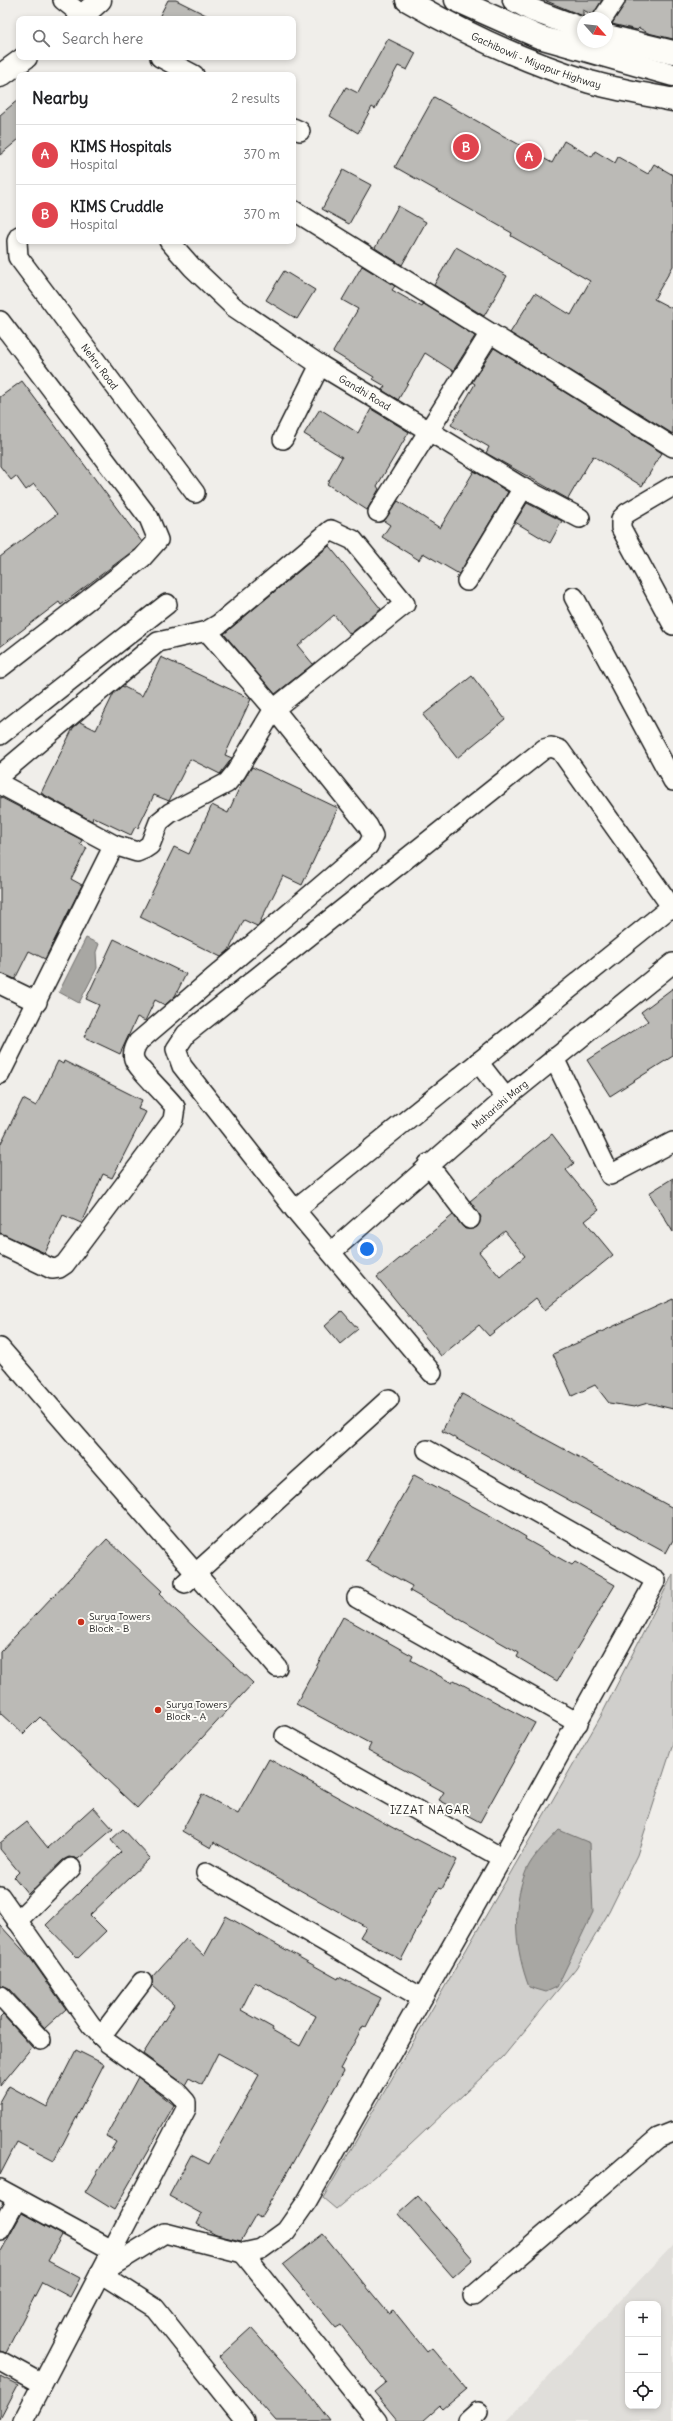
<!DOCTYPE html>
<meta charset="utf-8">
<style>
:root{--surface:#fff;--page:#f2f2f2;--text:#202124;--muted:#757577;--line:#e0e0e0;--accent:#b45309}
body{margin:0;font-family:Delius,sans-serif;background:var(--page);color:var(--text)}
.controls{position:absolute;right:12px;bottom:12px;display:grid;overflow:hidden;border-radius:8px;box-shadow:0 2px 6px #0003}
.controls button{width:36px;height:36px;display:grid;place-items:center;padding:0;border:0;border-bottom:1px solid var(--line);background:var(--surface);color:var(--text);font:20px sans-serif}
.compass{position:absolute;left:577px;top:12px;width:36px;height:36px;border-radius:50%;background:var(--surface);box-shadow:0 2px 6px #0003;rotate:117deg}
.you{position:absolute;left:367px;top:1249px;width:14px;height:14px;margin:-10px;border:3px solid #fff;border-radius:50%;background:#1a73e8;box-shadow:0 0 0 6px #1a73e833}
.badge{display:grid;place-items:center;width:26px;height:26px;border-radius:50%;background:var(--accent);color:#fff;font-size:13px;font-weight:700}
.pin{position:absolute;translate:-50% -50%;border:2px solid #fff;box-shadow:0 1px 4px #0006}
.list{margin:0;padding:0;list-style:none}
h2{display:flex;justify-content:space-between;align-items:center;height:52px;margin:0;padding:0 16px;font-size:17px}
h2 small{font-size:13px;font-weight:400;color:var(--muted)}
.list li{display:grid;grid-template-columns:26px 1fr auto;gap:12px;align-items:center;box-sizing:border-box;height:60px;padding:0 16px;border-top:1px solid var(--line)}
.list b{display:block;font-size:15px;white-space:nowrap}
.list p{margin:0;font-size:13px;white-space:nowrap;color:var(--muted)}
.list em{font-size:13px;font-style:normal;color:var(--muted)}
.icon{flex:none;width:22px;height:22px;fill:none;stroke:currentColor;stroke-width:2;stroke-linecap:round;stroke-linejoin:round}
.map{position:relative;flex:none;width:673px;height:2421px;overflow:hidden}
.search{position:absolute;background:var(--surface);box-shadow:0 2px 6px #0003;left:16px;top:16px;width:280px;height:44px;display:flex;align-items:center;gap:10px;box-sizing:border-box;padding:0 14px;border-radius:8px;color:var(--muted);font-size:15px}
.panel{position:absolute;background:var(--surface);box-shadow:0 2px 6px #0003;left:16px;top:72px;width:280px;height:172px;border-radius:8px}
.map>svg:first-child{display:block}
</style>
<div class="map">
<svg width="673" height="2421" viewBox="0 0 673 2421">
<rect width="100%" height="100%" fill="#f0eeea"/>
<filter id="ink" filterUnits="userSpaceOnUse"><feTurbulence type="fractalNoise" baseFrequency=".025" numOctaves="2"/><feDisplacementMap in="SourceGraphic" scale="8" xChannelSelector="R" yChannelSelector="G"/><feConvolveMatrix kernelMatrix="1 2 1 2 8 2 1 2 1" color-interpolation-filters="sRGB"/></filter>
<g filter="url(#ink)">
<path fill="#e0deda" fill-rule="evenodd" d="M673,2245V2421H506ZM628,2304H658V2406H628Z"/>
<polygon fill="#d0cfcc" stroke="#767674" points="673,1574 673,1744 637,1855 609,1912 576,1968 503,2057 390,2164 336,2209 323,2198 601,1716"/>
<g fill="#a8a7a3" stroke="#706f6d">
<polygon points="86,938 99,944 96,952 97,968 79,1003 59,992"/>
<path d="M559,1830L590,1843L593,1912L557,1987L546,1992L529,1987C515,1950 511,1908 526,1871C533,1855 548,1842 559,1830Z"/>
</g>
<g fill="#bbbab6" stroke="#1c1c1c" fill-rule="evenodd">
<polygon points="168,0 176,0 214,19 158,19"/>
<polygon points="544,0 602,0 593,15 583,10 583,16"/>
<polygon points="626,0 673,0 673,39 648,33 639,28 637,30 612,24"/>
<polygon points="388,39 416,53 407,70 398,66 375,109 372,107 358,133 330,116 346,87 358,93"/>
<polygon points="434,97 552,163 564,141 592,157 595,151 615,163 618,157 648,174 654,164 673,175 673,266 654,299 673,309 673,434 510,333 535,293 571,315 590,281 511,236 512,233 395,167"/>
<polygon points="19,99 19,139 0,155 0,115"/>
<polygon points="343,170 371,185 349,224 322,209"/>
<polygon points="398,206 426,222 402,265 375,248"/>
<polygon points="456,247 507,276 484,316 434,285"/>
<polygon points="362,266 395,286 392,290 422,307 424,304 475,336 453,371 425,353 398,400 382,390 385,386 373,379 374,377 333,352 358,309 342,300"/>
<polygon points="284,271 315,290 297,319 266,300"/>
<polygon points="494,348 662,453 642,486 593,456 568,499 486,453 489,447 451,425 475,384 472,382"/>
<polygon points="22,381 142,542 134,550 61,605 59,602 0,647 0,557 57,514 34,484 26,490 16,476 11,480 0,466 0,397"/>
<polygon points="320,409 358,433 371,409 409,432 377,486 379,489 367,510 327,484 342,457 304,434"/>
<polygon points="474,471 508,492 459,574 423,553 419,560 382,537 390,525 384,521 398,501 440,528"/>
<polygon points="527,503 562,521 550,543 515,522"/>
<polygon points="329,546 381,609 350,634 334,615 298,646 313,664 275,694 224,634"/>
<polygon points="161,657 251,699 225,755 232,758 220,774 190,759 169,801 154,795 138,828 135,827 131,835 93,817 92,821 41,793 73,728 80,722 96,730 114,693 122,686 142,696"/>
<polygon points="472,676 505,719 457,758 423,715"/>
<polygon points="252,767 338,808 302,885 283,876 259,924 257,926 244,920 229,950 221,957 140,917 174,847 189,854 212,805 228,813 241,784"/>
<polygon points="0,797 82,840 80,844 87,848 71,879 82,885 45,959 29,951 15,979 0,973"/>
<polygon points="114,939 186,974 175,996 165,1005 155,1000 145,1021 137,1017 120,1054 84,1037 99,1005 86,999"/>
<polygon points="673,988 673,1056 610,1096 587,1060 648,1021 641,1012"/>
<polygon points="58,1061 63,1064 64,1061 142,1100 138,1109 146,1112 112,1178 103,1174 81,1223 63,1215 45,1253 0,1233 0,1145 23,1099 36,1106"/>
<path d="M552,1134L574,1163L566,1170L599,1210L585,1221L613,1255L545,1310L536,1298L489,1336L479,1325L441,1356L377,1277L453,1215L465,1229L477,1227L481,1217L470,1201ZM505,1231L525,1256L500,1277L479,1252Z"/>
<polygon points="673,1178 673,1232 649,1193"/>
<polygon points="673,1299 673,1409 648,1403 634,1407 609,1403 595,1385 572,1396 553,1354"/>
<polygon points="342,1311 358,1329 340,1344 325,1326"/>
<polygon points="462,1394 673,1508 673,1540 666,1553 442,1431"/>
<polygon points="414,1475 491,1516 526,1537 525,1539 572,1565 575,1562 615,1585 557,1681 517,1657 519,1653 410,1591 412,1586 366,1561"/>
<polygon points="107,1539 162,1591 159,1594 253,1683 137,1808 40,1717 23,1734 0,1713 0,1652"/>
<polygon points="343,1617 413,1656 411,1660 452,1683 454,1680 535,1723 480,1822 439,1800 444,1792 368,1750 371,1744 296,1704"/>
<polygon points="269,1759 415,1840 416,1839 457,1860 442,1889 439,1888 401,1960 360,1937 366,1927 214,1842 211,1848 182,1831 202,1794 238,1814"/>
<polygon points="93,1807 113,1829 78,1859 69,1857 63,1860 28,1894 14,1877 19,1872 0,1849 0,1843 27,1822 48,1848"/>
<polygon points="123,1829 150,1858 90,1915 106,1931 78,1958 46,1925 121,1852 111,1840"/>
<path d="M226,1916L338,1979L339,1977L381,1998L366,2027L363,2026L340,2069L344,2071L279,2187L260,2218L256,2215L241,2241L216,2235L197,2224L202,2214L169,2196L191,2155L209,2164L259,2075L218,2053L202,2085L189,2078L185,2085L143,2054L174,2005L152,1985V1977L186,1939L204,1956ZM255,1982L316,2016L300,2046L272,2030L273,2028L241,2010Z"/>
<polygon points="0,1925 31,1959 66,2009 45,2028 8,1988 0,1985"/>
<polygon points="3,2015 32,2047 0,2086 0,2018"/>
<polygon points="76,2050 104,2064 54,2161 17,2142 0,2175 0,2102 9,2086 47,2107"/>
<polygon points="138,2077 174,2105 114,2210 85,2192 116,2142 106,2136"/>
<polygon points="418,2196 473,2259 453,2277 398,2214"/>
<polygon points="22,2213 62,2235 48,2261 80,2278 70,2297 42,2282 6,2352 0,2350 0,2253"/>
<polygon points="323,2234 389,2314 394,2311 427,2352 432,2348 467,2389 443,2409 440,2406 423,2421 398,2421 374,2392 386,2382 341,2325 336,2328 283,2265"/>
<polygon points="251,2328 303,2386 330,2421 276,2421 219,2357"/>
<polygon points="0,2376 18,2385 0,2419"/>
</g>
<g fill="none" stroke-linecap="round" stroke-linejoin="round">
<defs>
<g id="minor">
<polyline points="63,0 87,19"/>
<polyline points="603,18 615,0"/>
<polyline points="160,57 194,75"/>
<polyline points="293,128 300,131"/>
<polyline points="293,210 673,447"/>
<path id="s1" d="M19,236L17,241L18,257L195,493"/>
<path id="s2" d="M169,241L192,267L234,307L320,365L523,488L580,518"/>
<polyline points="0,321 149,518 158,540 142,558 0,668"/>
<polyline points="283,439 320,365"/>
<polyline points="673,486 627,513 621,519 621,528 673,625"/>
<polyline points="378,512 490,333"/>
<polyline points="467,581 523,488"/>
<polyline points="574,597 673,781"/>
<polyline points="0,735 167,604"/>
<path d="M0,775L158,642L207,631L219,624L331,530L353,540L405,604L274,709L368,826L373,836L368,846L138,1042C135,1047 132,1053 134,1059C136,1067 167,1096 175,1107L173,1120L65,1264L59,1268L52,1269L0,1244"/>
<polyline points="0,784 114,845"/>
<polyline points="0,984 37,1002"/>
<polyline points="554,1058 610,1175 673,1142"/>
<polyline points="478,1062 506,1098"/>
<polyline points="0,1074 114,845 137,852 144,849 150,845 159,822 170,813 227,783 236,772 274,709 207,631"/>
<polyline points="428,1164 470,1219"/>
<polyline points="295,1210 671,907"/>
<path id="s3" d="M331,1252L506,1098L673,963"/>
<polyline points="0,1348 277,1667"/>
<polyline points="432,1373 295,1210 182,1066 176,1049 186,1034 544,749 551,747 560,750 673,909"/>
<polyline points="185,1583 389,1399"/>
<polyline points="357,1598 578,1723"/>
<polyline points="285,1736 502,1858"/>
<polyline points="206,1873 422,1998"/>
<polyline points="0,1896 91,2025 108,2043 177,2092 186,2102 186,2109 23,2421"/>
<polyline points="17,1921 71,1868"/>
<polyline points="0,1996 41,2040"/>
<polyline points="101,2036 142,1982"/>
<polyline points="0,2189 112,2250"/>
<polyline points="0,2230 17,2199"/>
<polyline points="243,2253 377,2421"/>
<polyline points="100,2273 165,2233 243,2253 261,2249 286,2231 307,2201 502,1858 656,1580 427,1450"/>
<polyline points="100,2273 155,2308 245,2421"/>
<polyline points="473,2296 658,2138 673,2132"/>
<polyline points="0,2361 42,2384"/>
<polyline points="468,2421 478,2412"/>
</g>
<g id="tertiary">
<polyline points="79,19 100,0"/>
<polyline points="0,76 26,57"/>
</g>
<g id="primary">
<path id="s4" d="M407,0C465,34 526,62 590,82C618,90 645,94 673,100"/>
<polyline points="456,0 539,37 673,75"/>
<polyline points="514,0 532,10 583,29"/>
<polyline points="607,36 673,52"/>
</g>
</defs>
<use href="#minor" stroke="#1c1c1c" stroke-width="22"/>
<use href="#tertiary" stroke="#1c1c1c" stroke-width="25"/>
<use href="#primary" stroke="#1c1c1c" stroke-width="25"/>
<use href="#minor" stroke="#fdfcf7" stroke-width="19"/>
<use href="#tertiary" stroke="#fdfcf7" stroke-width="22"/>
<use href="#primary" stroke="#fdfcf7" stroke-width="22"/>
</g>
</g>
<g fill="#c8321e" stroke="#fdfcf7" stroke-width="1.5">
<circle cx="81" cy="1622" r="4"/>
<circle cx="158" cy="1710" r="4"/>
</g>
<g text-anchor="middle" dominant-baseline="central" stroke-width="4" stroke-linejoin="round" paint-order="stroke">
<g font-size="10" fill="#1c1c1c" stroke="#fdfcf7">
<text stroke="none"><textPath href="#s4" startOffset="143">Gachibowli - Miyapur Highway</textPath></text>
<text stroke="none"><textPath href="#s1" startOffset="158">Nehru Road</textPath></text>
<text stroke="none"><textPath href="#s2" startOffset="249">Gandhi Road</textPath></text>
<text stroke="none"><textPath href="#s3" startOffset="224">Maharishi Marg</textPath></text>
</g>
<g font-size="10" fill="#1c1c1c" stroke="#fdfcf7" text-anchor="start">
<text x="89" y="1616">Surya Towers<tspan x="89" dy="12">Block - B</tspan></text>
<text x="166" y="1704">Surya Towers<tspan x="166" dy="12">Block - A</tspan></text>
</g>
<g font-size="11" letter-spacing="1" fill="#1c1c1c" stroke="#fdfcf7">
<text x="430" y="1810">IZZAT NAGAR</text>
</g>
</g>
</svg>
<div class="controls">
<button>+</button>
<button>−</button>
<button><svg class="icon" aria-label="locate" viewBox="0 0 24 24"><circle cx="12" cy="12" r="6"/><path d="M12 2v4M12 18v4M2 12h4M18 12h4"/></svg></button>
</div>
<svg class="compass" viewBox="-18 -18 36 36"><path d="M0-13l5 13h-10z" fill="#e53935"/><path d="M0 13l5-13h-10z" fill="#757577"/></svg>
<div class="you"></div>
<div class="pin badge" style="left:529px;top:156px;background:#e0444e">A</div>
<div class="pin badge" style="left:466px;top:147px;background:#e0444e">B</div>
<div class="search"><svg class="icon" aria-label="search" viewBox="0 0 24 24"><circle cx="10" cy="10" r="6"/><path d="M15 15l6 6"/></svg>Search here</div>
<section class="panel">
<h2>Nearby<small>2 results</small></h2>
<ul class="list">
<li><span class="badge" style="background:#e0444e">A</span><div><b>KIMS Hospitals</b><p>Hospital</p></div><em>370 m</em></li>
<li><span class="badge" style="background:#e0444e">B</span><div><b>KIMS Cruddle</b><p>Hospital</p></div><em>370 m</em></li>
</ul>
</section>
</div>
